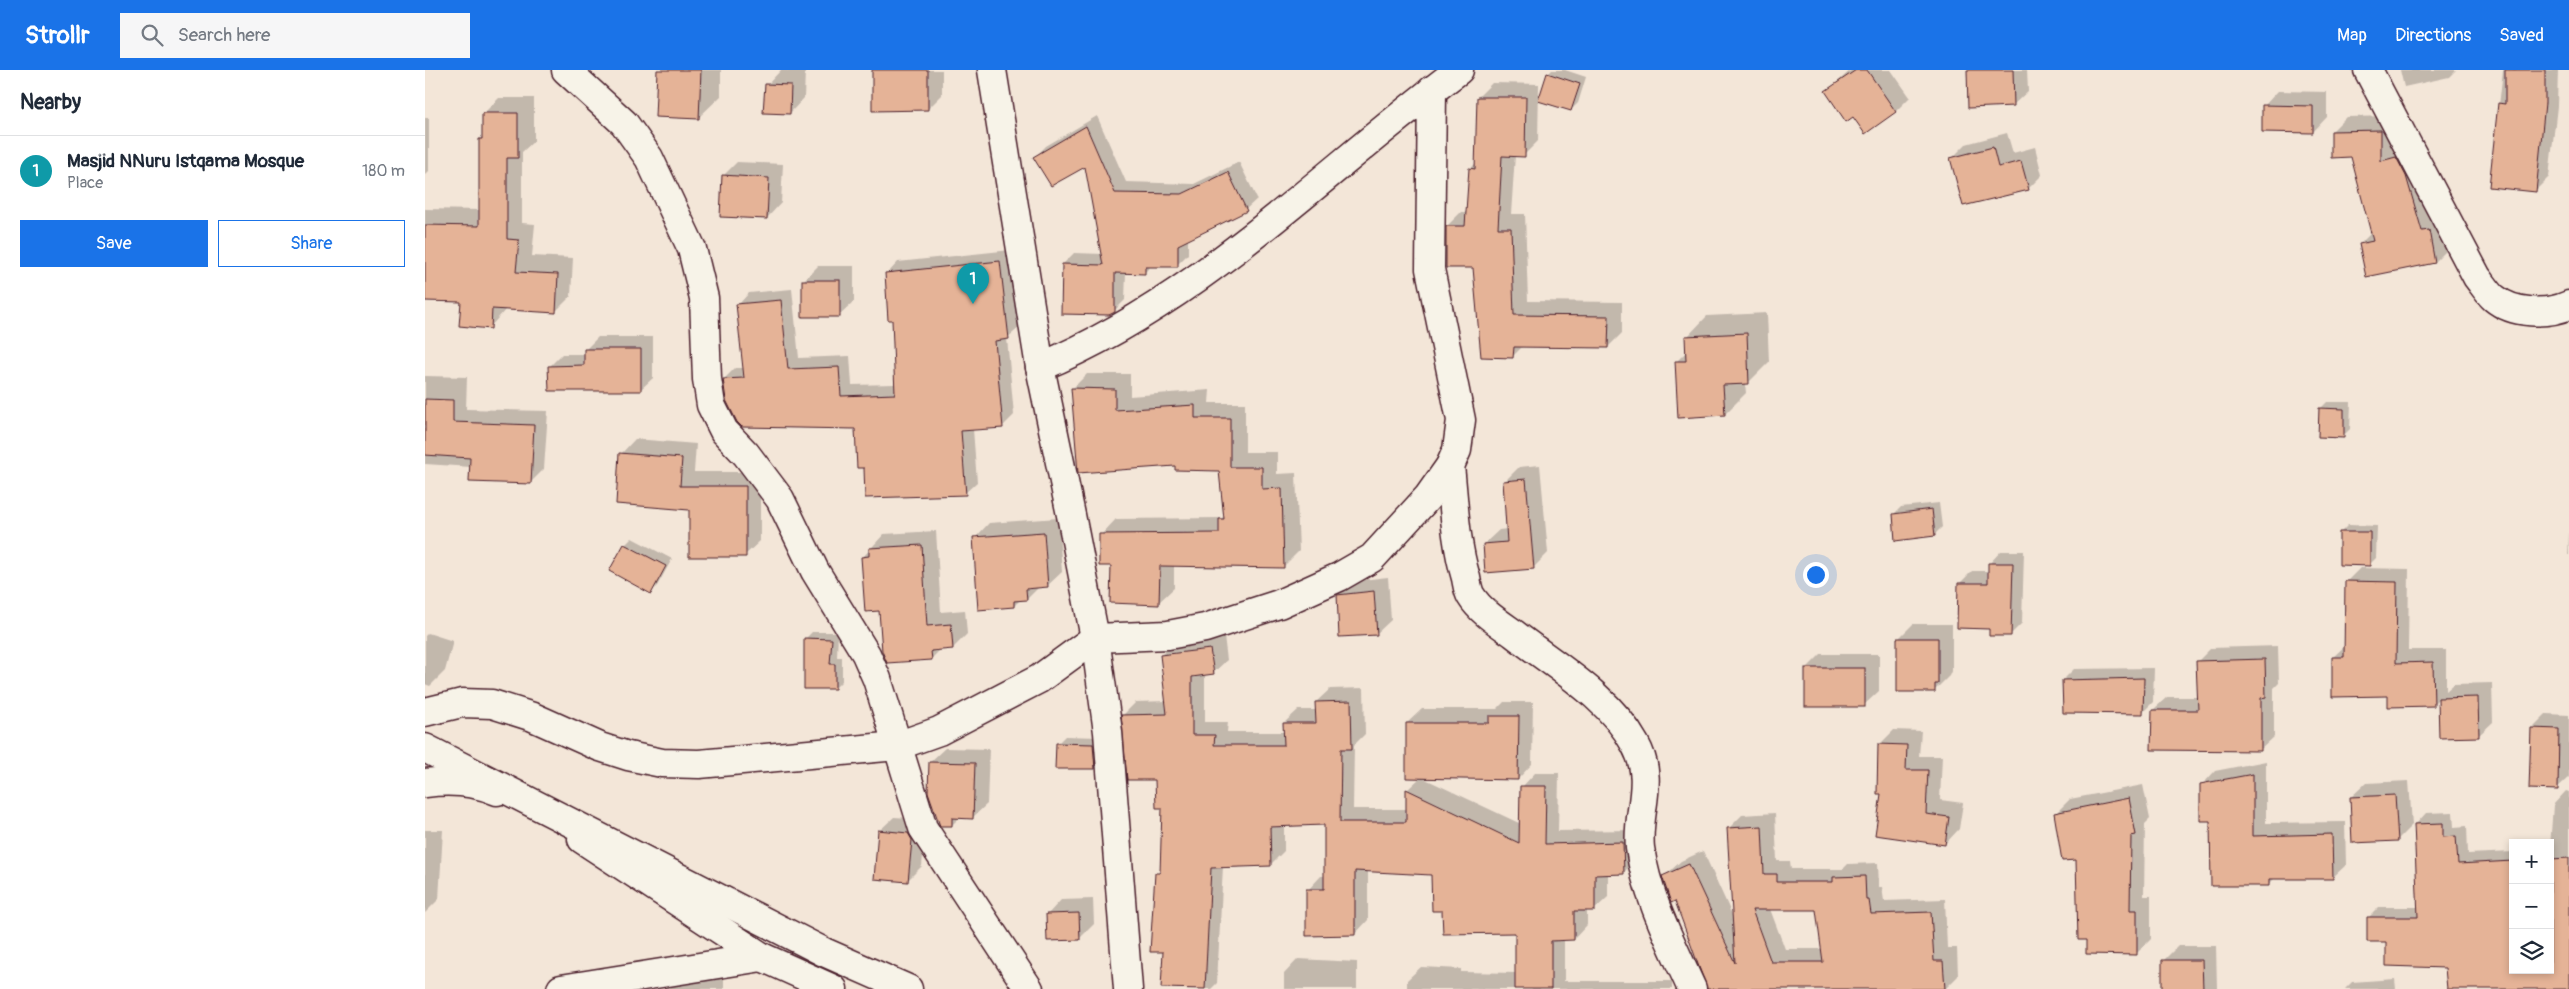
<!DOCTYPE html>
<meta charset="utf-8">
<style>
:root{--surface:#fff;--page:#f6f6f7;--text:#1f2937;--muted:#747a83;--line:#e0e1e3;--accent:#1a73e8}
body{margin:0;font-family:Pangolin,sans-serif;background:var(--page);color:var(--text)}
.controls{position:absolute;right:15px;bottom:15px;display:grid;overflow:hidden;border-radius:0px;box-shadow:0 2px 8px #0003}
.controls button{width:45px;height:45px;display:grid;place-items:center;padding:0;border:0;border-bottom:1px solid var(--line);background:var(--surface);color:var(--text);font:25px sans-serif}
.you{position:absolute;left:1390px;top:504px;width:18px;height:18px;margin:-12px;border:4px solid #fff;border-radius:50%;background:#1a73e8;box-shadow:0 0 0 8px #1a73e833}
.badge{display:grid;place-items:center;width:32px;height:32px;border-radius:50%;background:var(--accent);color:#fff;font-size:16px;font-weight:700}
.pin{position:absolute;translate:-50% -41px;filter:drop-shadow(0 1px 2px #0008)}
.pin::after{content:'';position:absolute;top:26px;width:18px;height:15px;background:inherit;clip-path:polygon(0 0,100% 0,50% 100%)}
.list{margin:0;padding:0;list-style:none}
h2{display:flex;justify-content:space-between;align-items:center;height:65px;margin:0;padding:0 20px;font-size:21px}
h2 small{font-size:16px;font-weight:400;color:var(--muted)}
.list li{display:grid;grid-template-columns:32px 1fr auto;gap:15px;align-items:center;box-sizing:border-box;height:70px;padding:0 20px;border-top:1px solid var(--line)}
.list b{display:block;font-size:19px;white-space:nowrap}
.list p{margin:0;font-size:16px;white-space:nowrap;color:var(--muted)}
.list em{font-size:16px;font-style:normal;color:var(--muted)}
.actions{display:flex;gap:10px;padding:15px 20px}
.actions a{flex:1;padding:11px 0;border:1px solid var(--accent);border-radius:0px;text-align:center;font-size:18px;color:var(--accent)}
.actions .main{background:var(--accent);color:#fff}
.icon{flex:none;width:28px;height:28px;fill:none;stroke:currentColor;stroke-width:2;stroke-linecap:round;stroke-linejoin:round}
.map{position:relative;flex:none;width:2144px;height:919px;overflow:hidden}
header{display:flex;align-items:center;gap:30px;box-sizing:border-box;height:70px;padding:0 25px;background:var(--accent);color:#fff}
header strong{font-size:24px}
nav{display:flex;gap:28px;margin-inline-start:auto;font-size:18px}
.search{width:350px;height:45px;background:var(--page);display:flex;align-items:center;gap:12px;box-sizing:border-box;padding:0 18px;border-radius:0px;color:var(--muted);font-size:19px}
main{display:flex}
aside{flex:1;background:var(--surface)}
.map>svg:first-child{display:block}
</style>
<header>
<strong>Strollr</strong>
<div class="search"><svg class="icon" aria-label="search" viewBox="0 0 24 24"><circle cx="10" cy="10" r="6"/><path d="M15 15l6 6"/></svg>Search here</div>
<nav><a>Map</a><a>Directions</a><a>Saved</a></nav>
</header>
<main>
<aside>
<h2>Nearby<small></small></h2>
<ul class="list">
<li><span class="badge" style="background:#0f9aa8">1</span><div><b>Masjid NNuru Istqama Mosque</b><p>Place</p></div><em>180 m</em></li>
</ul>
<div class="actions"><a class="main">Save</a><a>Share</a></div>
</aside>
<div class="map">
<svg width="2144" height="919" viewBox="0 0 2144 919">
<rect width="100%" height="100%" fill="#f3e6d8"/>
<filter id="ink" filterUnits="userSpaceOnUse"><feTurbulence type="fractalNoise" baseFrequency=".02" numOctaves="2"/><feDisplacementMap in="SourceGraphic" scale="10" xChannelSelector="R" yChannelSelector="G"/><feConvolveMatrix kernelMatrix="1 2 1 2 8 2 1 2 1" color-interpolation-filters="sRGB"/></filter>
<g filter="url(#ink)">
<g fill="#0003" fill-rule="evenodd">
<polygon points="233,0 296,0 296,26 273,48"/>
<polygon points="356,0 380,1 379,28 365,43 342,15"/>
<polygon points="448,0 517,0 517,25 503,39"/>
<polygon points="1127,0 1140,0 1161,7 1153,33 1146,40 1123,4"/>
<polygon points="1426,0 1466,0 1485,27 1471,41 1440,62 1428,45 1401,22"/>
<polygon points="1543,0 1602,0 1603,21 1588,35"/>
<polygon points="1975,0 2031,0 2024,7 1979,17"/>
<polygon points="2078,0 2133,0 2132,36 2124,107 2110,121 2065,116"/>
<polygon points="1067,13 1114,14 1113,71 1099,85 1090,85 1086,144 1100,144 1103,231 1197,232 1197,263 1183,277 1098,276 1088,286 1049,196 1022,156 1036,142 1042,142 1045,99 1052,92 1053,27"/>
<polygon points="1853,21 1902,22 1902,47 1888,62 1839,36"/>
<polygon points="74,28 109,28 109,71 97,82 97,153 110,154 107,186 148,188 146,226 130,242 81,239 65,257 38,230 0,230 0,139 55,140 55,69 58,66 58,44"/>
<polygon points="672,46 701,112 769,114 814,92 832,129 821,139 763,168 763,184 752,195 727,195 720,202 701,202 700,230 689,241 638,194 649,183 678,184 660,95 610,87 621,76"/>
<polygon points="1970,46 2024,178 2010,192 1935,174 1947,162 1927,86 1907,61 1921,47"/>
<polygon points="0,48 4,48 4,101 0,105"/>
<polygon points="1582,63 1588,83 1610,77 1617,105 1603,119 1527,88 1541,74"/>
<polygon points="312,92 358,94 356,133 342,148 298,106"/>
<polygon points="586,180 595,257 582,268 589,345 577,357 548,359 552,412 540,423 440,397 432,358 299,309 310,298 319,298 313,235 324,223 367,219 374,288 425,286 427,315 470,314 468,248 462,204 473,192"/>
<polygon points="393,196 429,196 429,231 414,245 378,211"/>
<polygon points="1342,243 1344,292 1323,313 1320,313 1321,323 1300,344 1251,292 1262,281 1262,267 1282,246"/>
<polygon points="173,267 228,267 228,308 215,320 124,297 137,284 161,284 161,279"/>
<polygon points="662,304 705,304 705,326 785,320 784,333 820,333 820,382 852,382 852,404 871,403 874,481 858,497 749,495 749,518 733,533 687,495 676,465 691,449 797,448 800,446 795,400 752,394 647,319"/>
<polygon points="0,306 42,307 41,339 123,341 119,399 105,413 46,397 0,394"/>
<polygon points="1902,332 1926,332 1925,359 1918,366 1895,339"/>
<polygon points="210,369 271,374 269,402 335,402 335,471 320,485 196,384"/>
<polygon points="1115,395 1123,483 1108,498 1059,474 1074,460 1082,459 1079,412 1094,397"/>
<polygon points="1514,433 1517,457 1510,464 1469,444 1476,437"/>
<polygon points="633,448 637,502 622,516 614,517 602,529 595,530 589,536 550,468 564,453"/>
<polygon points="1923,455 1952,456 1951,488 1944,495 1916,462"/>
<polygon points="511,461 516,542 540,540 542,564 528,578 516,579 506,589 455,539 438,487 459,464"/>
<polygon points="2144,461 2144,485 2143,485"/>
<polygon points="207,468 247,489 232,516 225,523 200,475"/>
<polygon points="1576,481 1599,481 1597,553 1585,565 1565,558 1535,513 1547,501 1564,501 1564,494"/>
<polygon points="1935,498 1984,499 1983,580 2021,580 2021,621 2029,614 2067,613 2068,652 2053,666 2014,628 2008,634 1964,625 1908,587 1921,575 1922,511"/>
<polygon points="963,507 966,550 951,564 913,526 928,511"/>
<polygon points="1488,554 1527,554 1527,599 1524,606 1509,621 1473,569"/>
<polygon points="387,562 413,562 412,587 417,587 417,611 410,618 380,569"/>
<polygon points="3,563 28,571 20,601 5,616 0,614 0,566"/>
<polygon points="799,566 802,590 788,603 780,604 780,652 803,652 802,662 860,662 859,653 873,640 892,640 891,632 905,619 939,618 940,664 929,675 928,739 982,739 982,720 996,707 1096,754 1097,717 1110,703 1134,703 1133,761 1211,760 1212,789 1198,803 1183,803 1183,827 1169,840 1162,840 1162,855 1149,869 1139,869 1139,911 1247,911 1247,919 982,919 982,910 996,897 1036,899 1036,902 1092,903 1091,862 1018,840 1007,803 943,801 943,850 930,864 883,820 896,806 900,806 900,754 859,755 859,781 846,794 798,796 792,913 786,919 752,919 739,881 732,804 737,799 738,737 731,709 698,645 711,632 742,631 736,585 750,572"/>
<polygon points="1853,576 1854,613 1849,618 1849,667 1835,680 1728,640 1742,627 1773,627 1772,592 1786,578"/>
<polygon points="1396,584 1454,584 1454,621 1439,635 1381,599"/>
<polygon points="1729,598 1728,632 1717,643 1638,610 1649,599"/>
<polygon points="1079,632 1108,632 1107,694 1093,709 982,653 997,639 1072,639"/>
<polygon points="2121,644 2144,645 2144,707 2132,718 2107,658"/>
<polygon points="1469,660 1496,661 1494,686 1517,686 1515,730 1538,733 1534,759 1520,774 1457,723 1454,675"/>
<polygon points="640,666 675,667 677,691 670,698 633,673"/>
<polygon points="520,678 564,679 562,734 547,748 535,747 527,755 505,692"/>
<polygon points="1841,691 1841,753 1920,752 1921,795 1907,808 1850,808 1844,814 1786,750 1777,715 1790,701"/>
<polygon points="1984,711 1987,755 1972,770 1926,727 1941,713"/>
<polygon points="1718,715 1725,749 1720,754 1719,826 1726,826 1726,869 1712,883 1652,788 1631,743 1645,729"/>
<polygon points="2141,721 2144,722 2144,919 2134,919 2125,891 2125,777 2128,735"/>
<polygon points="2028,742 2029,757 2042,756 2043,784 2088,782 2088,900 2098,919 2023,919 2021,897 1962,870 1944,847 1954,837 1994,837 1991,754 2001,743"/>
<path d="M1350,743L1352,791H1365L1366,799H1418L1423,794L1453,793L1454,817H1457L1459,831L1520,829L1522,878H1532L1533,906L1520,919H1284L1242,804L1256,791L1278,781L1308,847L1304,758L1317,745ZM1392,838L1397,879H1360L1345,839Z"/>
<polygon points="469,747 498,749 501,755 497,796 482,811 454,761"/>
<polygon points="0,760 18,760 14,829 0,843"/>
<polygon points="668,829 669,854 655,868 622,845 636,830"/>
<polygon points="1753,876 1791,876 1792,919 1738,919 1738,891"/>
<polygon points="873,889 932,892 932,919 859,919 859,904"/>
<polygon points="299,899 299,919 244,919 261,901"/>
<polygon points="1970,909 1971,919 1920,919 1927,912"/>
</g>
<g fill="#e5b397" stroke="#4a1f2b" fill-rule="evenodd">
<polygon points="232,0 276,0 274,49 230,47"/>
<polygon points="447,0 503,0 503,40 447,41"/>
<polygon points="1431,0 1442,0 1471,42 1440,64 1428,47 1421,52 1400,21"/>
<polygon points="1542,0 1588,0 1589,36 1543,38"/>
<polygon points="2080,0 2120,0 2120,33 2111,122 2064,117 2073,33 2080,34"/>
<polygon points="1122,3 1155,14 1146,41 1113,31"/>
<polygon points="340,14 366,15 365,44 338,43"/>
<polygon points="1052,27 1101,27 1100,87 1077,86 1073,158 1086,158 1089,245 1184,246 1183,278 1089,277 1088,288 1056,287 1048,198 1021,198 1021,156 1040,156 1044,98 1050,99"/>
<polygon points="1837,35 1888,36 1888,63 1837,62"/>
<polygon points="57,43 93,43 93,88 82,88 82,169 94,170 91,202 133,204 131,243 67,239 66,259 34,256 36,232 0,231 0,155 54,156 54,69 57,69"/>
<polygon points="661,56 690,123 757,124 803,102 822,141 753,175 753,197 720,197 720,204 690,203 690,242 684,245 636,244 637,194 678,195 660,97 626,116 608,87"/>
<polygon points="1956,60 1956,91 1971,87 1981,106 1997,161 2004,160 2010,193 1941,207 1934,174 1948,171 1926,87 1906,88 1906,61"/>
<polygon points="1568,77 1573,97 1596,91 1604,120 1538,136 1525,88"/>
<polygon points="297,105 344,108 342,149 295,147"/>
<polygon points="575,191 584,269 570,271 578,358 536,361 541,425 440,428 439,398 432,398 430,359 317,357 312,352 301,330 298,309 319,308 311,234 356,230 363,299 414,297 416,326 470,324 467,250 463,250 460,203"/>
<rect x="377" y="210" width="38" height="37"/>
<polygon points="1322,263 1324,314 1298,315 1300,345 1253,348 1250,291 1261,291 1260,266"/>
<polygon points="159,279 216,279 216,321 124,321 123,296 159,295"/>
<polygon points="646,318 690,319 690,340 770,335 770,348 805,348 805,397 837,397 837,419 857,418 859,498 735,496 734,535 685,533 686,496 674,496 674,464 794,463 794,449 799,449 794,401 750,400 750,396 653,403"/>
<polygon points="0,329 28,330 28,352 109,355 106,414 44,412 45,388 0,385"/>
<polygon points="1894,338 1919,339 1919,368 1893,367"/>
<polygon points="194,383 257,388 255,416 321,416 321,487 264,487 264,440 191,434"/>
<polygon points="1101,409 1109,499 1060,503 1058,474 1082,472 1078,411"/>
<polygon points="1507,439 1510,466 1470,471 1468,444"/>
<polygon points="619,462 623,517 601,519 602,530 589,531 589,537 553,540 548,467"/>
<polygon points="1914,462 1945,462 1945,496 1914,495"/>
<polygon points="199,474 241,496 226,524 184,501"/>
<polygon points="497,475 502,556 526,554 528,579 506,581 507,590 462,593 457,581 454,541 440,542 436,487 444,486 444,478"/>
<polygon points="1563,493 1588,493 1586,566 1564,566 1564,559 1532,558 1533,513 1563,513"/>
<polygon points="1920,511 1972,512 1971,593 2008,592 2009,636 1963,637 1963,626 1907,627 1907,587 1919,587"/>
<polygon points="949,521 952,565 914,567 912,525"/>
<polygon points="379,568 407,569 405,594 410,594 410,619 379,619"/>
<polygon points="1472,568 1513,568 1513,614 1510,614 1510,622 1472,622"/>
<polygon points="785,579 789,604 767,607 767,665 790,665 789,675 859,675 858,653 891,653 890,632 926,631 927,679 916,679 915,752 981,752 981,719 1094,773 1095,716 1121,716 1120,774 1198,772 1199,804 1170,805 1170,841 1149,841 1149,870 1126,871 1126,919 1090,919 1090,863 1018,864 1017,841 1007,841 1006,805 930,801 930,865 881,866 881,819 899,819 899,755 845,757 846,796 786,798 780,919 736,918 738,882 725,882 730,803 735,803 737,738 731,738 730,710 702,710 696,645 742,644 735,585"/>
<polygon points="1840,589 1841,627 1836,628 1836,681 1726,680 1727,640 1773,640 1771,591"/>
<rect x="1380" y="598" width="60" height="39"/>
<polygon points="1719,608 1718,644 1638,643 1637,610"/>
<polygon points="2053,627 2054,667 2014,668 2013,628"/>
<polygon points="1064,646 1094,646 1093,710 981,708 981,653 1064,653"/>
<polygon points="2106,658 2134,659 2133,720 2104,719"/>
<polygon points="631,673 668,674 670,699 630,699"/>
<polygon points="1453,674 1482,675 1481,700 1503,700 1501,744 1524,747 1520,775 1450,765 1456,724 1452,724"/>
<polygon points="504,692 550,693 548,749 527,748 527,756 515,756 503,722"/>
<polygon points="1828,704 1828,766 1907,764 1908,809 1844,809 1844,816 1786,816 1785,751 1775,751 1775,714"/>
<polygon points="1970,725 1973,771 1927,773 1925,727"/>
<polygon points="1704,728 1711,765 1706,766 1705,840 1712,840 1712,885 1661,884 1661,870 1653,870 1651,790 1637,791 1629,743"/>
<polygon points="2018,753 2018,767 2031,766 2033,794 2088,791 2088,900 2125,900 2125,789 2144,788 2144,919 2022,919 2020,898 1961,896 1961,872 1942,872 1942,847 1993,847 1989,754"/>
<path d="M1337,756L1339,804H1352V812H1408V807L1440,806L1441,830H1444L1446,844L1506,842L1509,891H1518L1520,919H1282L1250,831L1246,833L1237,806L1264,794L1310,893L1302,758ZM1327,840H1391L1398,892H1346Z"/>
<polygon points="453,760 483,763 487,770 483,812 449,809"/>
<polygon points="654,843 655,870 622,871 621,844"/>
<polygon points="1737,890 1777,890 1778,919 1737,919"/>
</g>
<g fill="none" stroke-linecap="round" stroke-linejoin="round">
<defs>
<g id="street">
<polyline points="141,0 199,53 224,88 267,179 279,228 282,309 286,335 299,361 321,384 355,429 390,501 441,584 452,609 498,758 604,919"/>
<polyline points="567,0 615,297 646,445 670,568 683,662 703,919"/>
<path d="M1943,0L2052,207C2057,213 2063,223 2069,228C2088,244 2122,245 2144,235"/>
<path d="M615,297C775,231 897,102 1034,0"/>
<path d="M1025,396C1029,433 1030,471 1041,508C1042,513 1043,521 1046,526C1055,541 1074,553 1088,563C1130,596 1184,626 1210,674C1231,711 1211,741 1215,778C1222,828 1247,874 1267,919"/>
<polyline points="0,642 37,633 67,634 108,647 175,677 203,686 237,693 274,694 472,676 514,661 614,609 670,568 743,565 780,558 854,534 914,507 947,488 1003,427 1025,396 1032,380 1036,350 1005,199 1007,20"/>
<path d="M0,713C24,710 49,711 72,721"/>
<polyline points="157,769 337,887 408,919"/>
<polyline points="136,919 337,887"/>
</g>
<polyline id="secondary" points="0,678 399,882 483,919"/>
</defs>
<use href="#street" stroke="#4a1f2b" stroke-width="31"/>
<use href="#secondary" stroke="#4a1f2b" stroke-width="31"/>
<use href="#street" stroke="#f7f3e8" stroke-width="28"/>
<use href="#secondary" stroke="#f7f3e8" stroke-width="28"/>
</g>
</g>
</svg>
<div class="controls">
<button>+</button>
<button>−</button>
<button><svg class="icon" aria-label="layers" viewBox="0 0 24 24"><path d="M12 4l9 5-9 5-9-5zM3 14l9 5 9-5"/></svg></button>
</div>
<div class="you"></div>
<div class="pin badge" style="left:548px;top:234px;background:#0f9aa8">1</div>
</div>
</main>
